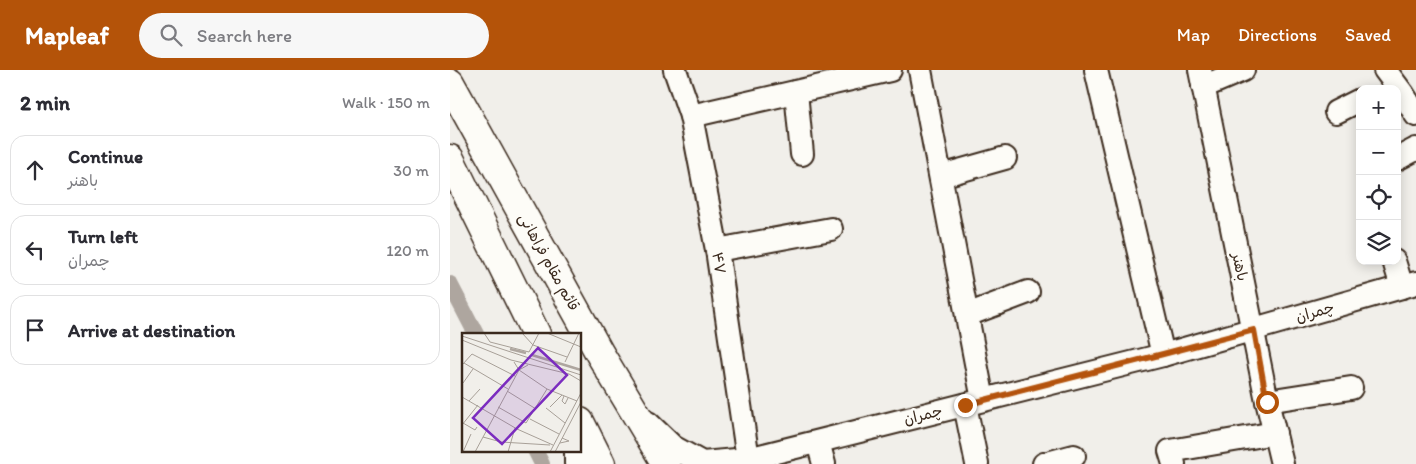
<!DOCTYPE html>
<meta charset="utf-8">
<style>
:root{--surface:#fff;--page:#f7f7f7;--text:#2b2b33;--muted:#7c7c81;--line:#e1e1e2;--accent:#b45309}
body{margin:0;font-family:Itim,"Playpen Sans Arabic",sans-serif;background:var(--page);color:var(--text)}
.controls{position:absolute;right:15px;top:15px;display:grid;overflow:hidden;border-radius:10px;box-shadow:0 2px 12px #0003}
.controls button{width:45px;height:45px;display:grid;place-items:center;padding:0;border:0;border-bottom:1px solid var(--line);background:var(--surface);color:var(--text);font:25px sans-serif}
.stop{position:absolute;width:15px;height:15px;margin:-11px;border:4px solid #b45309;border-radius:50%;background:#fff}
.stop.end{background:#b45309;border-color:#fff;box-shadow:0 1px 5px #0008}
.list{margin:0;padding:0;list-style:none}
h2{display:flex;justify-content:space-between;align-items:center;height:65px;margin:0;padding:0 20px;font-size:21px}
h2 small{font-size:16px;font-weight:400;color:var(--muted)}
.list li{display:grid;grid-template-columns:32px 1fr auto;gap:15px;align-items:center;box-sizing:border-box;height:70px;margin:0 10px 10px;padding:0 10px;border:1px solid var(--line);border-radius:15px}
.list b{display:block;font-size:19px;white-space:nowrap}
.list p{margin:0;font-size:16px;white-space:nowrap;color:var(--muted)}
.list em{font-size:16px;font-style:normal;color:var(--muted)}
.icon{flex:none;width:28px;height:28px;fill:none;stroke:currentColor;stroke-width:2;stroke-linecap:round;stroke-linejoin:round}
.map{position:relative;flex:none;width:966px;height:394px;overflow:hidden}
header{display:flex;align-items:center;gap:30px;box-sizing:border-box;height:70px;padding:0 25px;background:var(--accent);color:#fff}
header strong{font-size:24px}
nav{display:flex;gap:28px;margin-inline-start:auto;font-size:18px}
.search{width:350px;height:45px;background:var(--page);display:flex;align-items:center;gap:12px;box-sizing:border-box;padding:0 18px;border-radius:28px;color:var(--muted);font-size:19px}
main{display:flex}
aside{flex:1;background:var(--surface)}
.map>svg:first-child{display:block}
</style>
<header>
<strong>Mapleaf</strong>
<div class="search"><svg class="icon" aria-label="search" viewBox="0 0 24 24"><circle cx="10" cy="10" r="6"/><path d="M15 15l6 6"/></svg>Search here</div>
<nav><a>Map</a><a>Directions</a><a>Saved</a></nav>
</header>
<main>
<aside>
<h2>2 min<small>Walk · 150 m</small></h2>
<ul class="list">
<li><svg class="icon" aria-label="ahead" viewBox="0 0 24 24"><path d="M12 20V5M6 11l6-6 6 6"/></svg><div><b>Continue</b><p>باهنر</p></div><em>30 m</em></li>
<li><svg class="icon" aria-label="left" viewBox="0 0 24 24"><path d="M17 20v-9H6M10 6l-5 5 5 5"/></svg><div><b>Turn left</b><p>چمران</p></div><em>120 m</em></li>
<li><svg class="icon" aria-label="arrive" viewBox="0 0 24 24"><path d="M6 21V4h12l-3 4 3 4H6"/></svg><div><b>Arrive at destination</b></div></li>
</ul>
</aside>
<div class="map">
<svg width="966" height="394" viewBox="0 0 966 394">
<rect width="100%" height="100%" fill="#f1efea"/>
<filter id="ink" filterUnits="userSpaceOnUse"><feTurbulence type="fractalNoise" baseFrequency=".02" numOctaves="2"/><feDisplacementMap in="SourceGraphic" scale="10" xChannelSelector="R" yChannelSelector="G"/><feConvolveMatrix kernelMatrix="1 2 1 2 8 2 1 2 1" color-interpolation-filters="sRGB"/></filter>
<g filter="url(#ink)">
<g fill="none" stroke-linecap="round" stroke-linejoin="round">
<g stroke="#aea69f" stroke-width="16">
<polyline points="0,214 26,264"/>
<polyline points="85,380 92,394"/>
</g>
<defs>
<g id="minor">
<polyline points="225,0 241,46 267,180 298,389 713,285 966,213"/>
<polyline points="470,0 533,330"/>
<polyline points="646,0 713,285"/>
<polyline points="750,0 817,331 832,394"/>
<polyline points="935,0 953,24 966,45"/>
<polyline points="753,17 793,0"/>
<polyline points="346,22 352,84"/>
<polyline points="886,42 910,30"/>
<polyline points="241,46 440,0"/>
<polyline points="947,89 966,79"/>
<polyline points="491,106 555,88"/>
<polyline points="267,180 381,159"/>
<polyline points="944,191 952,217"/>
<polyline points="517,245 578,222"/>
<polyline points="817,331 901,318"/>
<polyline points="515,335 527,394"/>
<polyline points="198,353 223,377 252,393 298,389 293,394"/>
<polyline points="368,372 374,394"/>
<polyline points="126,394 126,380"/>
<polyline points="594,394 624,386"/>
<polyline points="724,394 720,381 825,363"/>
</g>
<g id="major">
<polyline points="0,13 150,284 216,394"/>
<polyline points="0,89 86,264"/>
<polyline points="130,352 151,394"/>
</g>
</defs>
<use href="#minor" stroke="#3b2a1e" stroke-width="26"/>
<use href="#major" stroke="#3b2a1e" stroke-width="31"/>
<use href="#minor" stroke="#fdfcf7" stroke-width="22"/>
<use href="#major" stroke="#fdfcf7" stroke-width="28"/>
</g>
</g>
<g fill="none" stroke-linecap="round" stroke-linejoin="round" filter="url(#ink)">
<polyline stroke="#b45309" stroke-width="6" points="515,335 713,284 804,260 817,332"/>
</g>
<g text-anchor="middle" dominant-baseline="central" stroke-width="5" stroke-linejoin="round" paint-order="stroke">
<g font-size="15" fill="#3b2a1e" stroke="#fdfcf7">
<text transform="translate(99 192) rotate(61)">قائم مقام فراهانی</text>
<text transform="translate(269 193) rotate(81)">۴۷</text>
<text transform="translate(790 197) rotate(78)">باهنر</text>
<text transform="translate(865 242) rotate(-16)">چمران</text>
<text transform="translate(473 345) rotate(-14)">چمران</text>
</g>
</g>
<g transform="translate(12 263)">
<rect width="119" height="119" fill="#f1efea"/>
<path fill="none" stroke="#aea69f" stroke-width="2.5" d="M48,16L64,20M70,22L119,37"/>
<path fill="none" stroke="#a8a098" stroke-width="1" d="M22,0L28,9L67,19L77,0M60,0L71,12L105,24M85,0L119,14M0,3L119,42M0,7L49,27L107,41L119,48M52,29L57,37L66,32M103,29L117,0M2,30L46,56M0,32L10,21L53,43M1,50L11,36M45,58L74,76M102,63L100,68L103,71L106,65M0,64L55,96L91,112M7,68L18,56M36,74L64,90L85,56M88,74L100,62M84,75L103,90M68,86L97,101M1,90L13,97L15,94M0,92L16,72M21,104L39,109L88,112M98,110L107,108L100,105M1,119L9,101M13,119L57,37L85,56L115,68M46,119L53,95M88,119L119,60M93,119L119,69"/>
<path fill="#7b2cbf" fill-opacity="0.15" stroke="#7b2cbf" stroke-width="2.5" d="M76,15L105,42L40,111L11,85Z"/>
<rect width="119" height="119" fill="none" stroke="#3b2a1e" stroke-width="2.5"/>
</g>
</svg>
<div class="controls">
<button>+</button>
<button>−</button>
<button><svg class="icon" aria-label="locate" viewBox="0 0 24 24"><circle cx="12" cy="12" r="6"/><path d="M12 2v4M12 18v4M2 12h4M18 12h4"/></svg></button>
<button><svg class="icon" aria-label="layers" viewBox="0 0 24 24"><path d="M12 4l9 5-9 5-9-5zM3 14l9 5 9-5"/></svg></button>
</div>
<div class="stop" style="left:817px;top:332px"></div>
<div class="stop end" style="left:515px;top:335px"></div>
</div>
</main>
